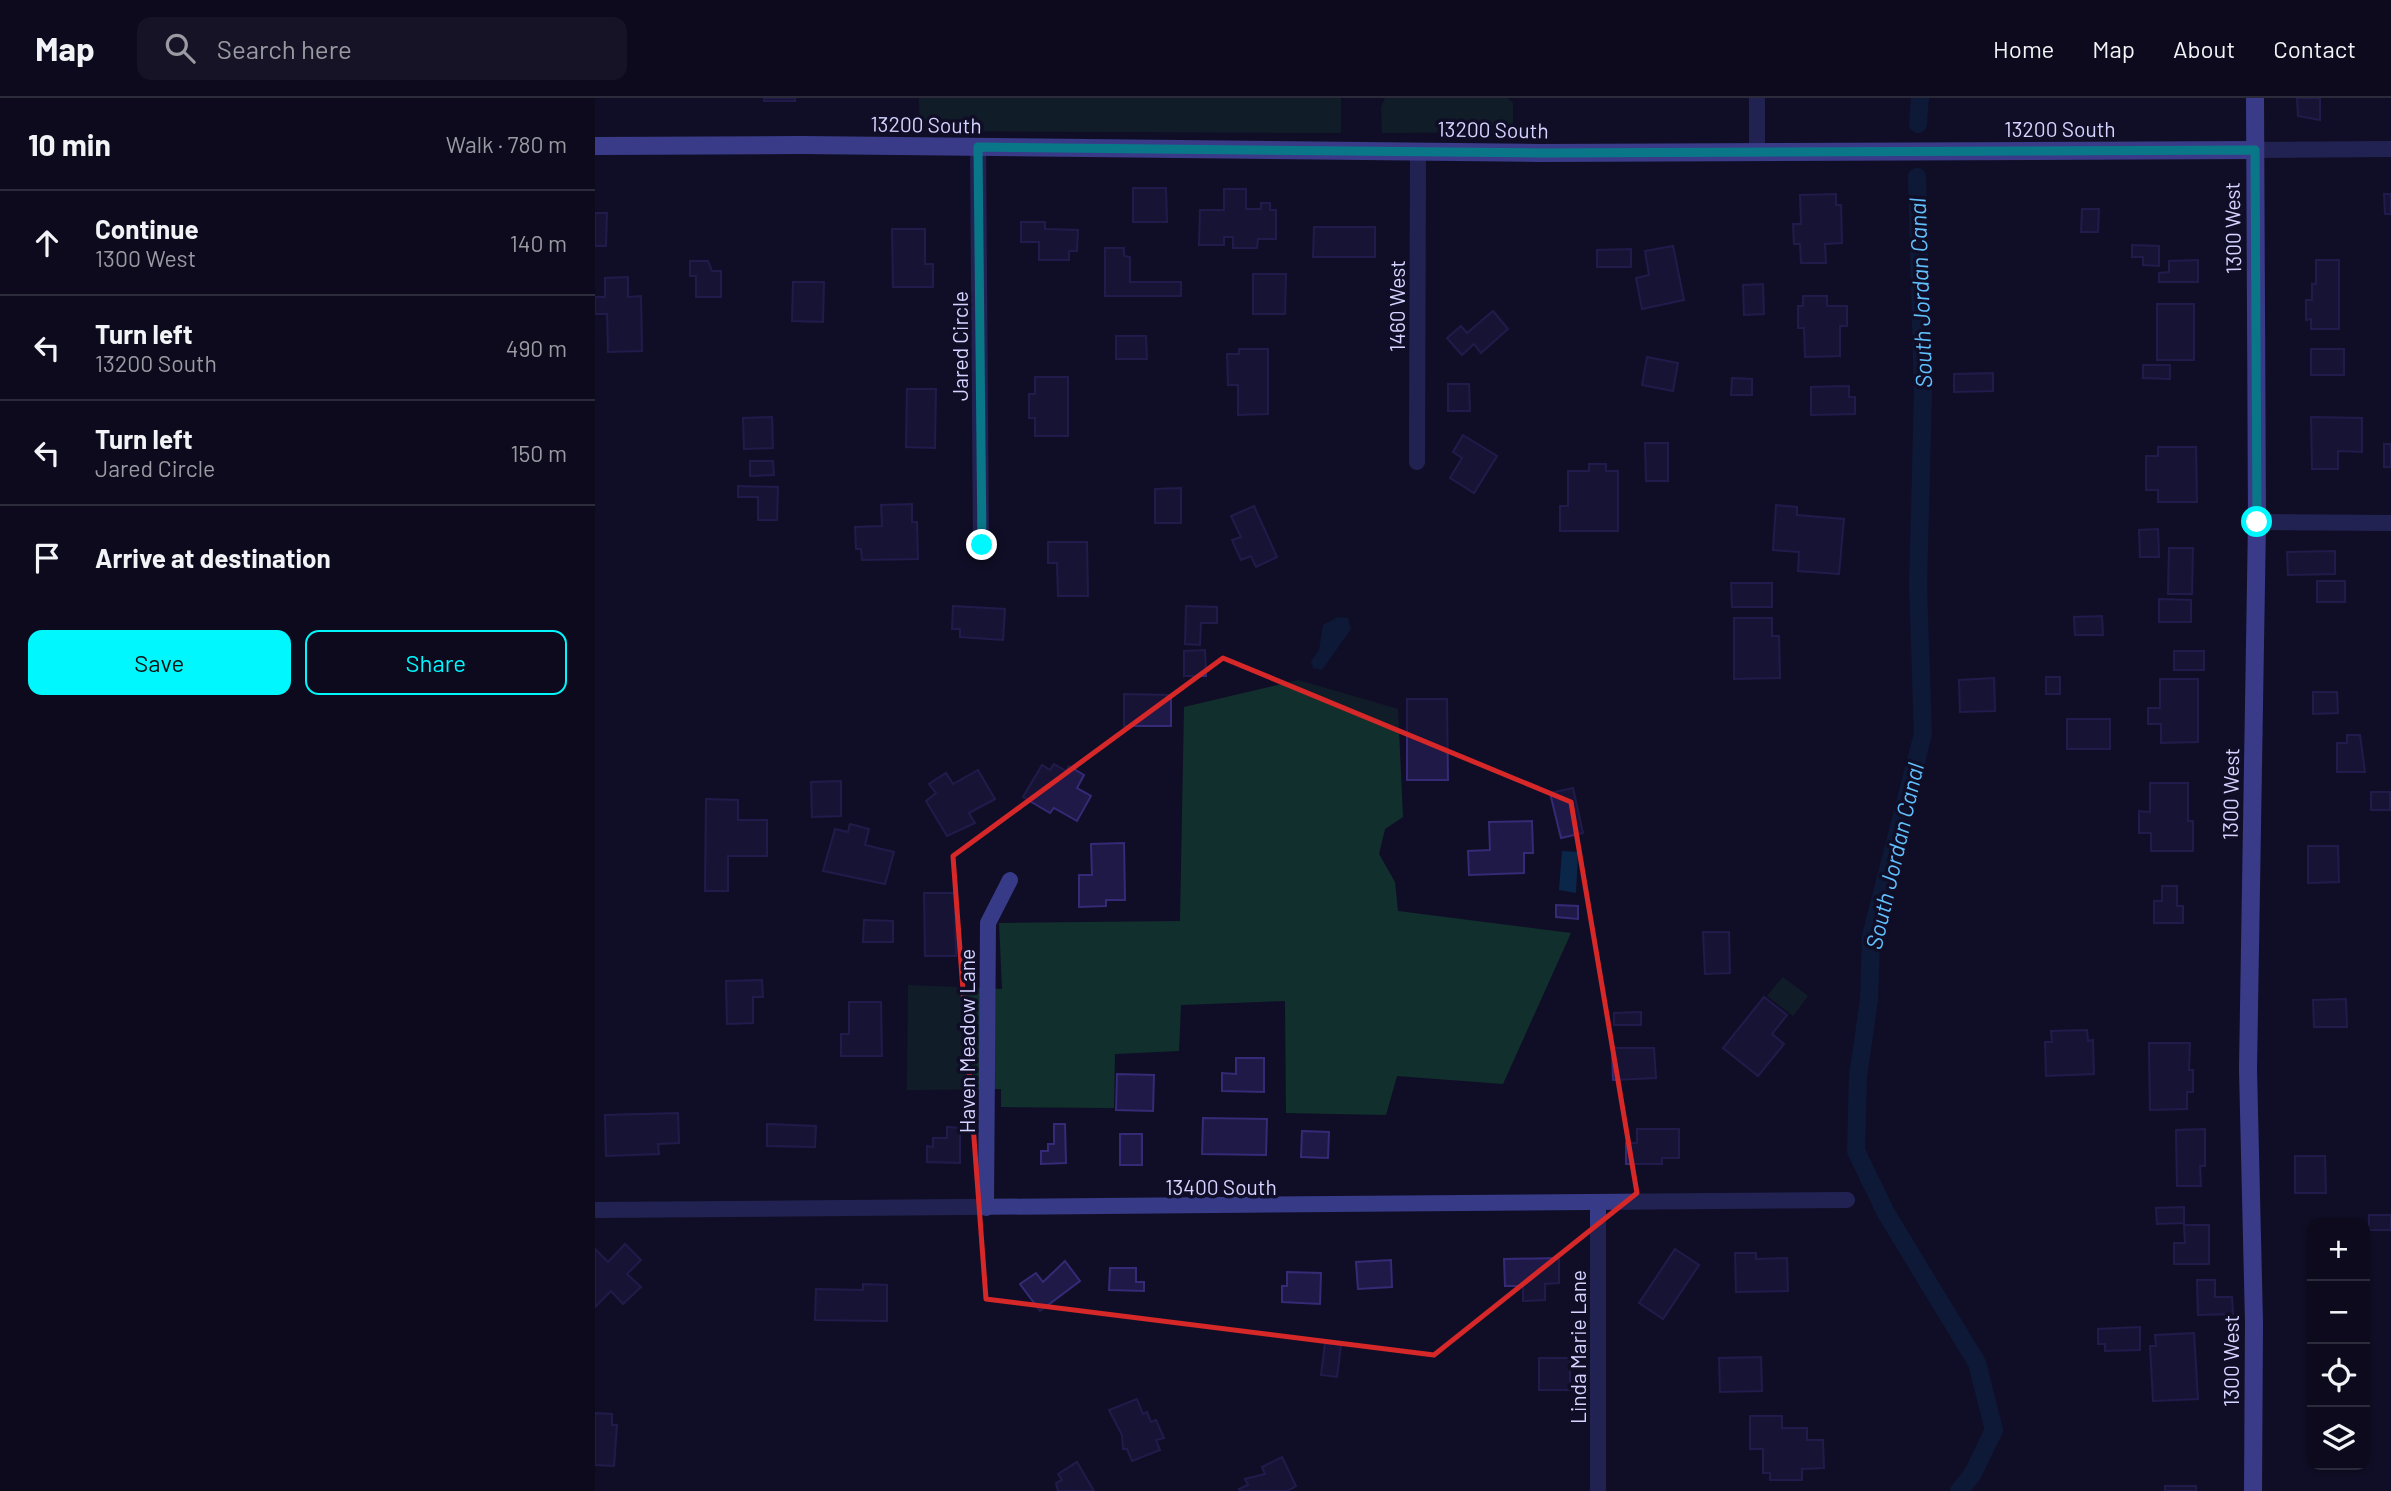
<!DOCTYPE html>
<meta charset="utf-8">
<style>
:root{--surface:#0c0a1c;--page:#151325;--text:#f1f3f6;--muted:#9a9aa3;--line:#2c2b3b;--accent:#00f7fe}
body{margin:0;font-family:Barlow,sans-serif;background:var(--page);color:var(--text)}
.controls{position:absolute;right:21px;bottom:21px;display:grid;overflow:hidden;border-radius:14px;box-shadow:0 2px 5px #0004}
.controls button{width:63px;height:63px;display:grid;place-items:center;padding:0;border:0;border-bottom:2px solid var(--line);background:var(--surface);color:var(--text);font:35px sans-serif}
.stop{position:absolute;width:21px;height:21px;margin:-16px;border:5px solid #00f7fe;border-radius:50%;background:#fff}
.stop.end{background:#00f7fe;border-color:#fff;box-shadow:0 2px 7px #0008}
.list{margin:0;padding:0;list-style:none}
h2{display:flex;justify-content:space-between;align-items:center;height:91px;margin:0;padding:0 28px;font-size:30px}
h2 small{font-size:23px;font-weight:400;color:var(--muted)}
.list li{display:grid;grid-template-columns:46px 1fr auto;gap:21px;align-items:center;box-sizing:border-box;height:105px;padding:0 28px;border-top:2px solid var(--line)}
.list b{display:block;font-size:26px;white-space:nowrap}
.list p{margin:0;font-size:23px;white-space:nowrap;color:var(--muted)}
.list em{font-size:23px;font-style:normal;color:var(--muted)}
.actions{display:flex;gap:14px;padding:21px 28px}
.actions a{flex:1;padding:16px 0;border:2px solid var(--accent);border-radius:14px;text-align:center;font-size:24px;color:var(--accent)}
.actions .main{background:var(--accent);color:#111}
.icon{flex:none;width:38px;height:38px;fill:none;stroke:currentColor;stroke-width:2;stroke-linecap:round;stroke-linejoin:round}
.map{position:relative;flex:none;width:1796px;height:1393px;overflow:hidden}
header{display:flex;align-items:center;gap:42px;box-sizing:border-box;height:98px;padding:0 35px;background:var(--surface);border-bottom:2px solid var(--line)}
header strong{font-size:33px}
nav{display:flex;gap:38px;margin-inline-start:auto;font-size:24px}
.search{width:490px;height:63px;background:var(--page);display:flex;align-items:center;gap:18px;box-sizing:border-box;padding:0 24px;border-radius:14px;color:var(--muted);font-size:26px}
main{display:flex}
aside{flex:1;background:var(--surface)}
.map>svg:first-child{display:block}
</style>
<header>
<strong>Map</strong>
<div class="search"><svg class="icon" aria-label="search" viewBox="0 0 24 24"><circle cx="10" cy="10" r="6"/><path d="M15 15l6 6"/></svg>Search here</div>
<nav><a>Home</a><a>Map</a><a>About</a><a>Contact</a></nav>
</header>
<main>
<aside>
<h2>10 min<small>Walk · 780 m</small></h2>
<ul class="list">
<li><svg class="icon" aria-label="ahead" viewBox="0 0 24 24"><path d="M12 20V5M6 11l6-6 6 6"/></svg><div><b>Continue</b><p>1300 West</p></div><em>140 m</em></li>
<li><svg class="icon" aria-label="left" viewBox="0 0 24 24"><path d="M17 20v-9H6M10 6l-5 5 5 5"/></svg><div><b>Turn left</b><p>13200 South</p></div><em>490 m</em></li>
<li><svg class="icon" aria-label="left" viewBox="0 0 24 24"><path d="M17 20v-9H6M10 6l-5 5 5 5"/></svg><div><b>Turn left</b><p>Jared Circle</p></div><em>150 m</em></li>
<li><svg class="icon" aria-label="arrive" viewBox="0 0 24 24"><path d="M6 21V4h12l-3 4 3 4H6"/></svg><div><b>Arrive at destination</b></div></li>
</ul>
<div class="actions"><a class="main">Save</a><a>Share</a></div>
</aside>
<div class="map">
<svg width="1796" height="1393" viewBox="0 0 1796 1393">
<rect width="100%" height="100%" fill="#100e26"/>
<g fill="#11302d">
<polygon points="324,0 746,0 746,35 325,33"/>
<polygon points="790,0 912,0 918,5 918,26 915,34 787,35 786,9"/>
<polygon points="703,582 803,611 808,719 790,731 784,756 800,784 803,813 976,835 908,986 802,978 791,1017 691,1015 690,903 586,907 584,953 520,956 519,1010 406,1009 406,991 312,992 313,887 407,891 404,825 585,823 589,609"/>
<polygon points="1188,879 1213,898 1198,918 1172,898"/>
</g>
<g fill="#0a2649">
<polygon points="743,519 753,520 756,531 727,572 718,570 716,563 724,552 728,527"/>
<polygon points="967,753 983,754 981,795 964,792"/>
</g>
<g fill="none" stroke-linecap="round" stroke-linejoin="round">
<g stroke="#0a2649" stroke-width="18">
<polyline points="1323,26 1325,0"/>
<polyline points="1322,79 1328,297 1323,487 1328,636 1276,838 1274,902 1263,978 1261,1053 1291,1115 1382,1265 1399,1332 1377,1377 1364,1393"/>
</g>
</g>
<g fill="#1f1948" stroke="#342a75" stroke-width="2">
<rect x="169" y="0" width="31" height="3"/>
<polygon points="1702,0 1725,0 1725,22 1703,18"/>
<polygon points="538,90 571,90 572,124 538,124"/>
<polygon points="629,91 651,91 651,111 666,111 666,105 675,105 675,112 681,112 681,141 663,141 662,150 638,150 638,139 629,139 629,147 604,147 605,112 629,112"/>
<polygon points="1241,96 1241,107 1246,107 1247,145 1230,146 1231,165 1206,165 1205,146 1199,146 1198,126 1206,126 1205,97"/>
<polygon points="1789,96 1796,96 1796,116 1790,116"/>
<polygon points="1487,111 1504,111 1503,134 1486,134"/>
<polygon points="0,115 12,115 11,148 0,148"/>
<polygon points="426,124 450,124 450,131 483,132 482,153 474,153 474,162 444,162 444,144 426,144"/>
<polygon points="719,129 780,129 780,159 718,159"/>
<polygon points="297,131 330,131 330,166 338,166 338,189 298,189"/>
<polygon points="1537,147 1564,148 1564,168 1548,167 1548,159 1537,159"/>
<polygon points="1078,148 1089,202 1047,211 1041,180 1054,177 1050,153"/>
<polygon points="510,150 529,150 529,158 535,159 535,184 586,184 586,198 510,198"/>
<polygon points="1036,151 1036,169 1002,169 1002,152"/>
<polygon points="1603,162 1603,184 1564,184 1564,175 1574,174 1574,163"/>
<polygon points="1721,162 1744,162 1744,231 1716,231 1716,221 1711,222 1711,202 1717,202 1717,186 1721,186"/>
<polygon points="95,163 113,163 117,173 126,173 126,199 101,199 101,178 95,178"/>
<polygon points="658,176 691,176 690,216 658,216"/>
<polygon points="33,179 33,199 46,198 47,253 13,254 12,216 0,216 0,199 10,199 10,180"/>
<polygon points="198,184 229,184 228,224 197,223"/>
<polygon points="1168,186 1169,216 1149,217 1148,187"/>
<polygon points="1208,198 1232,198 1232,208 1252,208 1252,228 1245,228 1245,258 1210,259 1209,230 1203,230 1203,208 1208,208"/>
<rect x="1562" y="206" width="37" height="56"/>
<polygon points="898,213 913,231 886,255 879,246 867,257 852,240 866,228 872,235"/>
<polygon points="521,238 551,238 552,261 521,261"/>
<polygon points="644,251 673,251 673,316 643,317 643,287 633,287 632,256 644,256"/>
<rect x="1716" y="251" width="33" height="26"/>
<polygon points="1052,259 1083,265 1078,293 1047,287"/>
<polygon points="1548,267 1575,267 1575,281 1548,280"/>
<polygon points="1398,275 1398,293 1359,294 1359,276"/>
<polygon points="440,279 473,279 473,338 440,338 440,320 434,320 434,296 440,296"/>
<polygon points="1137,280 1157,281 1157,297 1136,297"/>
<polygon points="853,286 874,286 875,313 853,313"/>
<polygon points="1254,288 1254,299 1260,299 1260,316 1216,317 1216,289"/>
<polygon points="312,291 341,291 340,350 311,349"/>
<polygon points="177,319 178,350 149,351 148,320"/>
<polygon points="1716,319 1767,320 1767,354 1743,353 1743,371 1717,371"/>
<polygon points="868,337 902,358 879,395 855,380 867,360 858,354"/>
<polygon points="1050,345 1073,345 1073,383 1051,383"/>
<rect x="1789" y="346" width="7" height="23"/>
<polygon points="1563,349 1601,349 1602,404 1563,404 1563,392 1551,392 1551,358 1563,358"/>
<polygon points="155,363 178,363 179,377 155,378"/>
<polygon points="994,366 1011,366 1011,373 1023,373 1023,433 965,433 965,408 973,408 973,373 994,373"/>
<polygon points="143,388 183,389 182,422 163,422 163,399 143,399"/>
<polygon points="586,390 586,425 560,425 560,391"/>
<polygon points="317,406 317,424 322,424 323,461 267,462 266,451 261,451 260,429 287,428 286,407"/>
<polygon points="1181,407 1202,409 1202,417 1249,421 1244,476 1203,473 1204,454 1178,452"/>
<polygon points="659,408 682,459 661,469 656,458 646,462 637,442 646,439 636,418"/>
<polygon points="1563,431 1564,459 1545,459 1544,432"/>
<polygon points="453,444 492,444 493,498 463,498 462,465 453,465"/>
<polygon points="1574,450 1598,450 1597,496 1573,496"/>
<polygon points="1740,453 1740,476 1693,477 1692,454"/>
<rect x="1722" y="483" width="28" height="21"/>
<polygon points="1136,485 1177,485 1177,509 1137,509"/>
<polygon points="1564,501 1596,502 1596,524 1564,524"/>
<polygon points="358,508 410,511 408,542 365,539 365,531 357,531"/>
<polygon points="591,508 622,509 622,525 606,525 605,547 590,546"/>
<polygon points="1507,518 1508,537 1480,537 1479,519"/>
<polygon points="1139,520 1177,520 1177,538 1184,538 1185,580 1139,581"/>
<polygon points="610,552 611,578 589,578 589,553"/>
<rect x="1579" y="553" width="30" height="19"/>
<rect x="1451" y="579" width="14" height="17"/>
<polygon points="1399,580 1400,613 1365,614 1364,582"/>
<polygon points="1565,581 1603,581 1603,644 1566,645 1566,626 1553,626 1553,610 1565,610"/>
<polygon points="1718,594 1742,594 1743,615 1718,616"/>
<polygon points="529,596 576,597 576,628 529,628"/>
<polygon points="812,601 852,601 853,682 812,682"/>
<rect x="1472" y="621" width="43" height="30"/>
<polygon points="1752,637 1765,637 1770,674 1742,674 1742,645 1752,645"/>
<polygon points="459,666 471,673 474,668 489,677 482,690 496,698 482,723 459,710 455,715 428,699 447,667 455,672"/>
<polygon points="383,672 400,701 374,715 380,725 352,738 331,703 341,695 334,686 351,675 358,686"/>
<polygon points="246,683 246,718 217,719 216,684"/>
<polygon points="1555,685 1593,685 1593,723 1598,723 1598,753 1556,753 1556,735 1544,735 1544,713 1555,714"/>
<polygon points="978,690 988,735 966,740 955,695"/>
<rect x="1776" y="694" width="19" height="18"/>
<polygon points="111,701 143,702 143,722 172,722 172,758 133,758 133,793 110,793"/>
<polygon points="937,723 938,755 929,755 929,775 874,777 873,753 895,752 894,724"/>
<polygon points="255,726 274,731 270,747 299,754 290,786 228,773 240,731 253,734"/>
<polygon points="529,745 530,802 511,802 511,808 484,809 484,777 497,777 496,746"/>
<polygon points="1713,748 1743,748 1744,784 1713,785"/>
<polygon points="1567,788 1582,788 1582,808 1588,808 1588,825 1559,825 1559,803 1567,803"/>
<polygon points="329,795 360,795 361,858 330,858"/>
<polygon points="961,807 983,808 983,821 961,819"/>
<polygon points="269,822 298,823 298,844 268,844"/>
<polygon points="1108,834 1134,834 1135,875 1110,876"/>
<polygon points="167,882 168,899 158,899 158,925 132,926 131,883"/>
<polygon points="1169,899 1192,917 1177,936 1189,946 1163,978 1128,950"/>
<polygon points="1751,901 1752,929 1719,929 1718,902"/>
<polygon points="254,904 286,904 287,958 246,958 246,936 254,936"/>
<polygon points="1046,914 1046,927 1019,927 1019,915"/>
<polygon points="1492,932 1493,943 1498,942 1499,976 1451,978 1450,944 1457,944 1456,933"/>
<polygon points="1554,945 1595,945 1594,972 1598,972 1598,994 1592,994 1592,1011 1555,1012"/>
<polygon points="1017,950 1059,950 1061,980 1018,982"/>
<polygon points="641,960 669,960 669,994 627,993 627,975 641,976"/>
<polygon points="522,976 559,977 558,1013 521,1012"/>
<polygon points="83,1015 84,1045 63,1046 64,1056 11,1058 10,1017"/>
<polygon points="608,1020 672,1021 671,1057 607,1056"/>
<polygon points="172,1026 221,1028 220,1049 172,1048"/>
<polygon points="459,1026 470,1026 471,1065 446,1066 446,1053 453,1053 453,1046 459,1046"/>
<polygon points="352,1029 365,1030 365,1065 332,1064 332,1048 338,1049 338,1040 352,1040"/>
<polygon points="1042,1031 1084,1031 1084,1060 1067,1060 1067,1066 1031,1066 1031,1045 1042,1045"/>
<polygon points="1610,1031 1610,1068 1605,1068 1606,1088 1582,1088 1581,1032"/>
<polygon points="707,1033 734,1034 733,1060 706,1059"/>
<rect x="525" y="1036" width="22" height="31"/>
<polygon points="1700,1058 1730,1058 1731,1095 1700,1095"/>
<polygon points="1589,1109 1589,1125 1562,1126 1561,1110"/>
<rect x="1774" y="1117" width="22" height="15"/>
<polygon points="1589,1127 1614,1127 1614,1166 1579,1166 1579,1145 1590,1145"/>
<polygon points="30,1146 46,1162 32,1176 46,1189 28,1206 16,1193 0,1209 0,1151 13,1164"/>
<polygon points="1080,1151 1104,1167 1068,1221 1044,1205"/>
<polygon points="1140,1155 1161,1155 1161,1161 1192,1160 1193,1193 1141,1194"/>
<polygon points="964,1160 964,1185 950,1186 950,1202 928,1203 928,1188 910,1188 909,1161"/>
<polygon points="796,1162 797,1189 763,1191 761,1164"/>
<polygon points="470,1163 485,1183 445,1213 425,1186 441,1175 448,1184"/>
<polygon points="515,1170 541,1170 541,1184 549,1184 549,1193 514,1192"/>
<polygon points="692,1174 726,1175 725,1206 687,1204 687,1188 692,1188"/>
<polygon points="1602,1182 1620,1182 1620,1199 1637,1199 1638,1216 1603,1217"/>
<polygon points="268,1186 292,1187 292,1223 220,1222 221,1191 268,1192"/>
<polygon points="1545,1229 1545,1252 1510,1253 1510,1246 1503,1246 1503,1231"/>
<polygon points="1599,1235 1603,1301 1558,1303 1555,1248 1561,1248 1560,1237"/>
<polygon points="730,1245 746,1247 742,1279 726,1277"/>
<polygon points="1166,1259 1167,1293 1125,1294 1124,1260"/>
<rect x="944" y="1260" width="31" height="32"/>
<polygon points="542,1301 548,1316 552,1314 556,1324 561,1322 569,1340 561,1342 565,1352 537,1363 532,1351 528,1351 527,1337 514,1312"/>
<rect x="1714" y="1309" width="3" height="44"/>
<polygon points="0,1315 17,1316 17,1327 22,1327 19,1368 0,1367"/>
<polygon points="1155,1318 1187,1318 1187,1330 1212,1330 1212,1342 1228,1342 1229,1370 1207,1371 1207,1382 1175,1382 1175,1375 1168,1375 1168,1351 1155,1351"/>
<polygon points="687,1359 701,1388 692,1393 645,1393 644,1391 653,1387 650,1381 670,1376 667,1369"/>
<polygon points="482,1364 499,1393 463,1393 461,1385 467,1382 463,1376"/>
<rect x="1570" y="1388" width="31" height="5"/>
</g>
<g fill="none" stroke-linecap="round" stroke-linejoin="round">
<g stroke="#373a87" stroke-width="16">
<polyline points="1162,0 1162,54"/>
<polyline points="383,49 386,447"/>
<polyline points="1660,52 1796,51"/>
<polyline points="822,364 823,53"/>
<polyline points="1662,424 1796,425"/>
<polyline points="1003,1105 1003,1393"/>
<polyline points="391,1110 393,825 415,782"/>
<polyline points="0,1112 1252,1102"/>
</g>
<g stroke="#6a71ff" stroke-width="18">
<polyline points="0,48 207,47 943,55 1660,52"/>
<polyline points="1658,1393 1659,1224 1653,971 1662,424 1660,0"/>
</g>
</g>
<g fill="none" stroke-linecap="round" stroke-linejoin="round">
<polyline stroke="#00f7fe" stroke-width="9" points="387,447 383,49 943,55 1660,52 1662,424"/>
</g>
<path d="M0 0H1796V1393H0ZM628,560L976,704L1042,1095L839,1257L391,1201L358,758Z" fill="#100e26" fill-opacity=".55" fill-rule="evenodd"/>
<path fill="none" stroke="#d62828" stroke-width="5" stroke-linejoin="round" d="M628,560L976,704L1042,1095L839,1257L391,1201L358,758Z"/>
<g text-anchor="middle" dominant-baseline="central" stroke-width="7" stroke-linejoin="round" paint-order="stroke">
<g font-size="21" fill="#d5d3ff" stroke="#100e26">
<text transform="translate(331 26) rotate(1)">13200 South</text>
<text x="1465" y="30">13200 South</text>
<text transform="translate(898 31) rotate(1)">13200 South</text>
<text transform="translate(1637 130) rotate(-91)">1300 West</text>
<text transform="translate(801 208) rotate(-90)">1460 West</text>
<text transform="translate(364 248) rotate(-90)">Jared Circle</text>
<text transform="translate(1635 696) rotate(-89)">1300 West</text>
<text transform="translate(371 943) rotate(-90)">Haven Meadow Lane</text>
<text x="626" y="1088">13400 South</text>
<text transform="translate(982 1249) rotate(-90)">Linda Marie Lane</text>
<text transform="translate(1635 1263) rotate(-90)">1300 West</text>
</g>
<g font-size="23" font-style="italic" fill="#61c1ff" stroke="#100e26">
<text transform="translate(1325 195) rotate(-92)">South Jordan Canal</text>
<text transform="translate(1299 758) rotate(-77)">South Jordan Canal</text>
</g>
</g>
</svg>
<div class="controls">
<button>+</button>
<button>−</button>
<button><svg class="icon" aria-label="locate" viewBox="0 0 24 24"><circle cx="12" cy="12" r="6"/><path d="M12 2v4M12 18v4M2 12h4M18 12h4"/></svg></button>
<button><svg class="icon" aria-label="layers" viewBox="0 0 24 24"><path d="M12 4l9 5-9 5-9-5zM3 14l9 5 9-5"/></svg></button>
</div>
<div class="stop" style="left:1662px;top:424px"></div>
<div class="stop end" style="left:387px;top:447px"></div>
</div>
</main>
